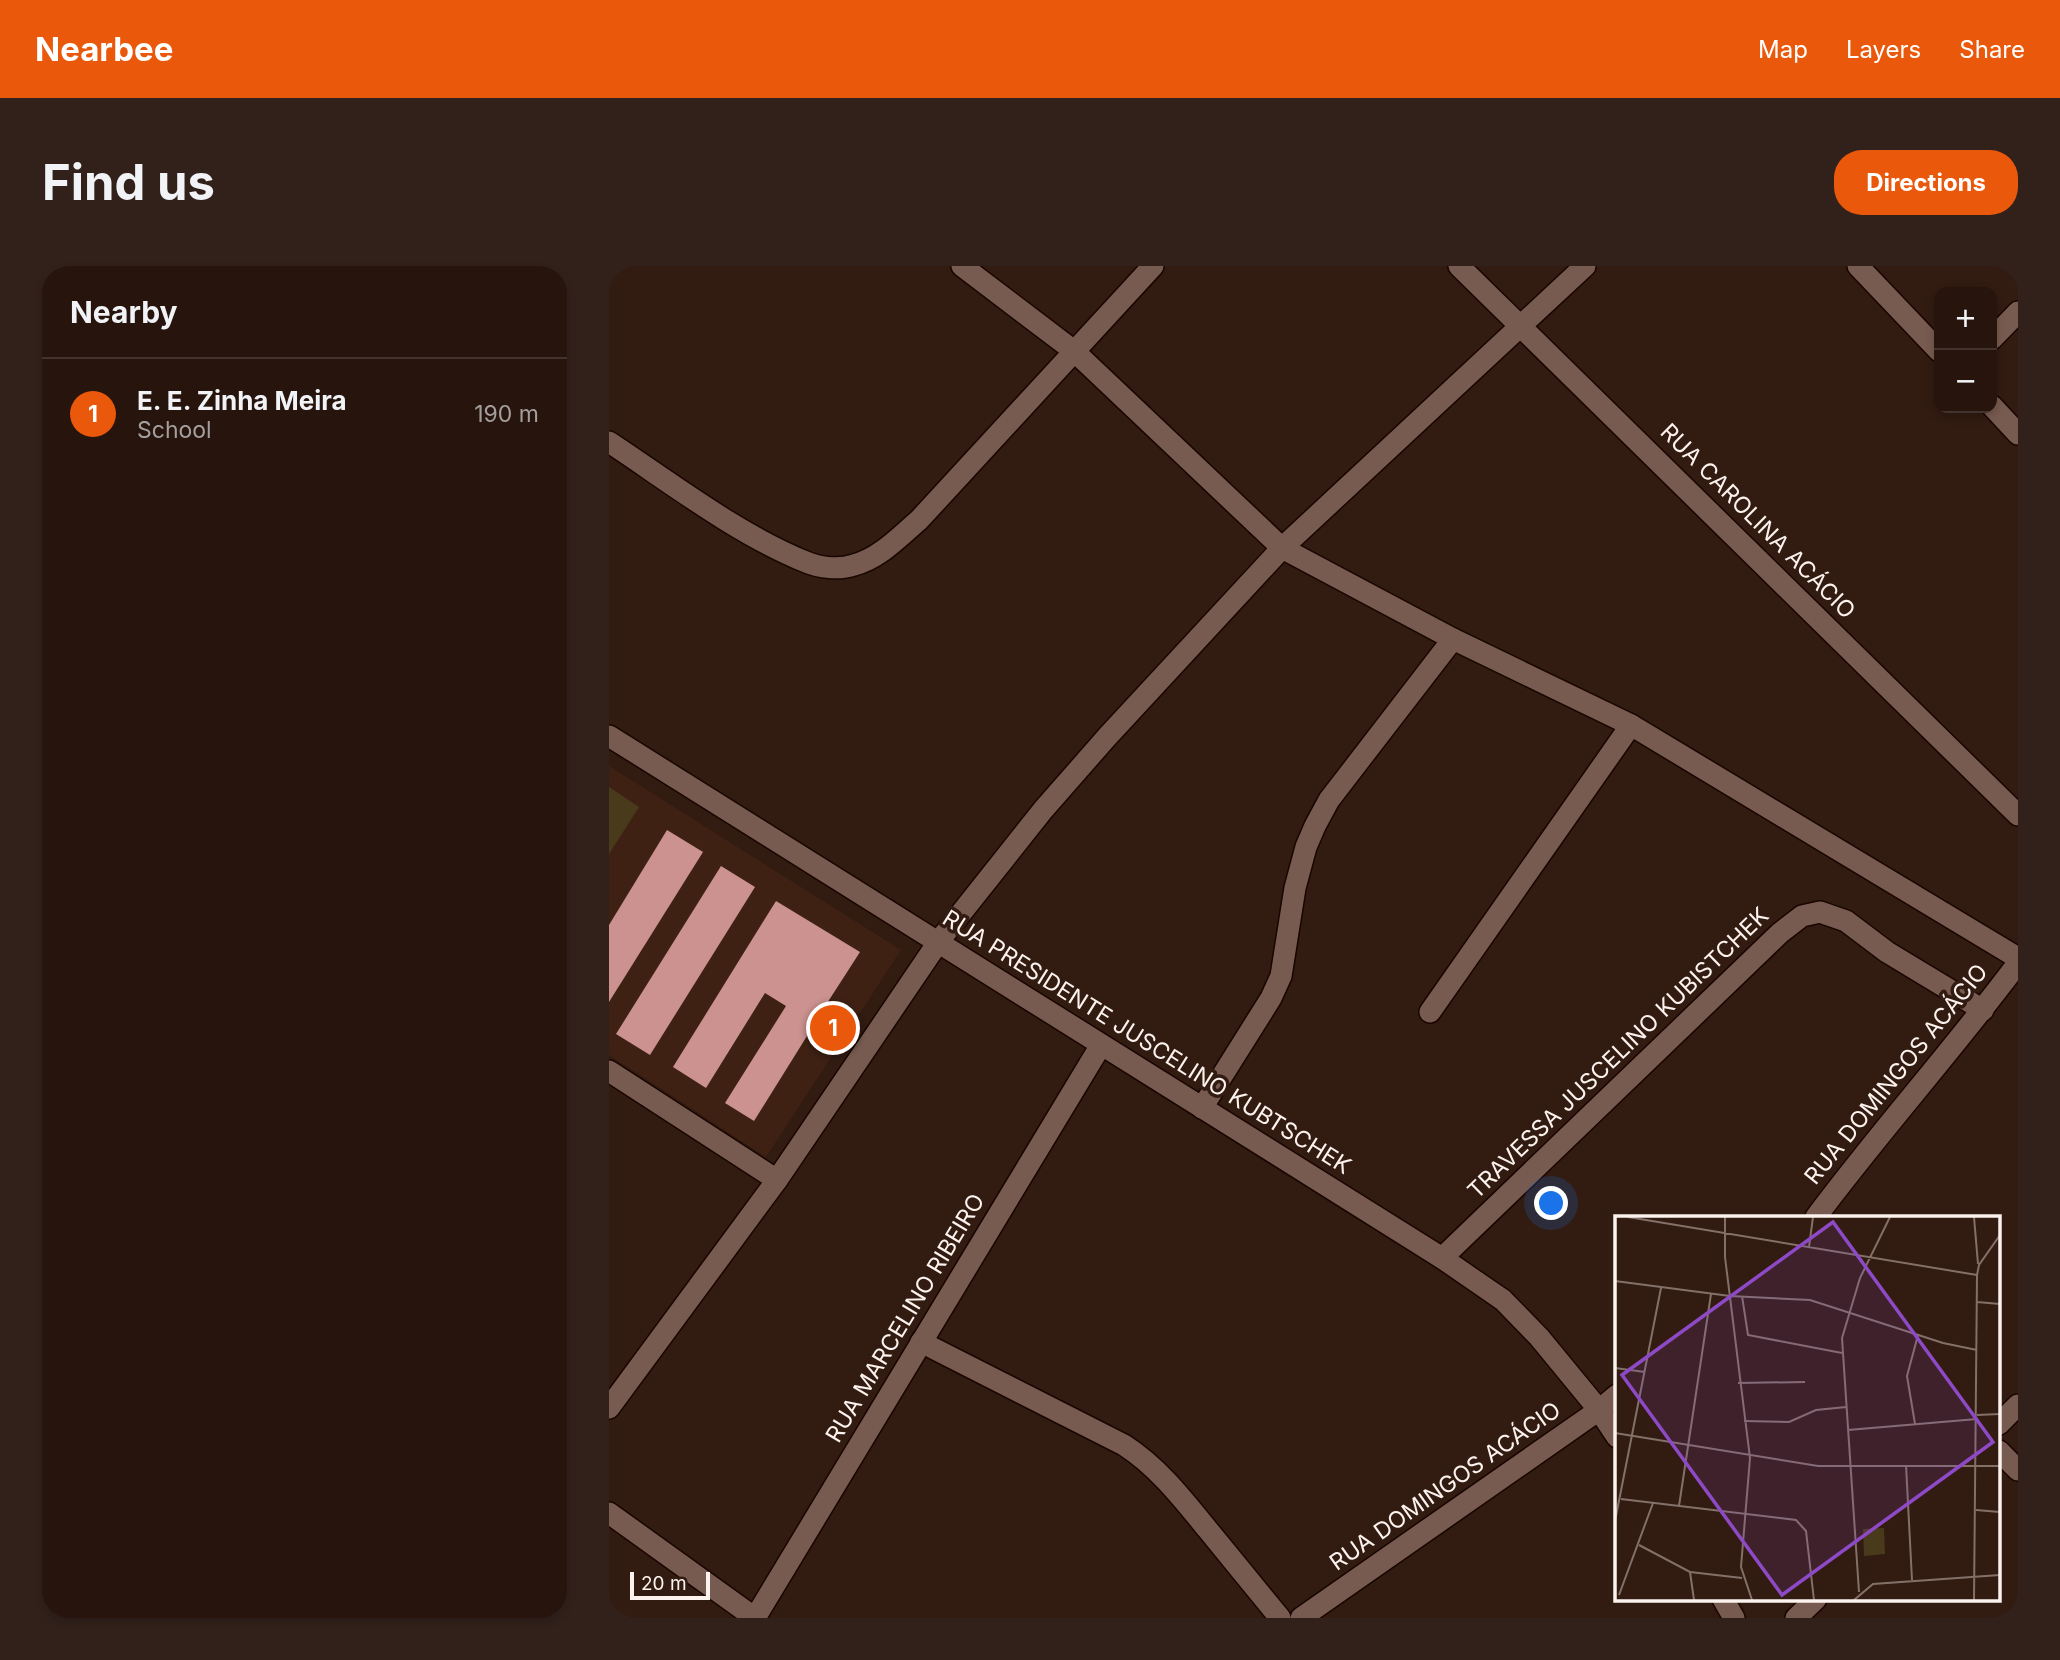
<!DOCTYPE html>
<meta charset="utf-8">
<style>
:root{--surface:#26140d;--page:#32211b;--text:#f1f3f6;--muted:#a49e9d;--line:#42332e;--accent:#ea580c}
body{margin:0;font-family:Inter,sans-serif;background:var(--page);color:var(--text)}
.controls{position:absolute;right:21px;top:21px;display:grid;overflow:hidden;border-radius:14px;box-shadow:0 4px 10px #0003}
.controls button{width:63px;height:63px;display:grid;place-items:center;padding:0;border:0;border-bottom:2px solid var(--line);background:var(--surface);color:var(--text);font:35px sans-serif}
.scale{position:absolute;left:21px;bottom:18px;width:80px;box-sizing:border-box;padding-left:7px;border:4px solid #fcf2ee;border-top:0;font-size:19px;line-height:24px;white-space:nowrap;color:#fcf2ee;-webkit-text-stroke:5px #321b11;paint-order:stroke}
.you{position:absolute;left:943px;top:938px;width:24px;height:24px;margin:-18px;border:5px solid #fff;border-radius:50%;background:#1a73e8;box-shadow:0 0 0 10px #1a73e833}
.badge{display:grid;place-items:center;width:46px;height:46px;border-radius:50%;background:var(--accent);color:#fff;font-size:23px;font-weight:700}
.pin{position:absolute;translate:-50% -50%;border:4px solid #fff;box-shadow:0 2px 7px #0006}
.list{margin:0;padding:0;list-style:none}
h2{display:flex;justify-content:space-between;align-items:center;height:91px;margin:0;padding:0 28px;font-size:30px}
h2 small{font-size:23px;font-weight:400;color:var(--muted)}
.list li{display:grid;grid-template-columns:46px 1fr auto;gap:21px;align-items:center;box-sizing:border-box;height:112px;padding:0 28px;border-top:2px solid var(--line)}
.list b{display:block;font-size:26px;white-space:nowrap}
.list p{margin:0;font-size:23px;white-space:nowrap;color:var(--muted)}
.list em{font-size:23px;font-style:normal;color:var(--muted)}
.map{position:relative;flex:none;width:1409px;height:1352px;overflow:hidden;border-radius:28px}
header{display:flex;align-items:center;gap:42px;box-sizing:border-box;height:98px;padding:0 35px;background:var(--accent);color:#fff}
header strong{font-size:33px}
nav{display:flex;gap:38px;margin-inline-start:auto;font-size:24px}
.intro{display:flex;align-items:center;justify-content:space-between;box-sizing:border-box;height:168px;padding:0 42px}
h1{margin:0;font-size:49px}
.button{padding:18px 32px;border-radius:28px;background:var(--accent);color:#fff;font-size:24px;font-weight:700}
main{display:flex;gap:42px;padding:0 42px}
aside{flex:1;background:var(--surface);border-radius:28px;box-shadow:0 4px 10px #0003}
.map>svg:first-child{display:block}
</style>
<header>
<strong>Nearbee</strong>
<nav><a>Map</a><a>Layers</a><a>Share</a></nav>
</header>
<div class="intro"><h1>Find us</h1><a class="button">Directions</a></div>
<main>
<aside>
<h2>Nearby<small></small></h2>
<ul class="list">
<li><span class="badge">1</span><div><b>E. E. Zinha Meira</b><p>School</p></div><em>190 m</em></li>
</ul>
</aside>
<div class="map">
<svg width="1409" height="1352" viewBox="0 0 1409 1352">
<rect width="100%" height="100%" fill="#321b11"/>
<polygon fill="#3f2114" points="0,500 292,684 157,891 0,789"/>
<polygon fill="#493a1c" points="0,521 30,541 0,588"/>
<g fill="#cb928f">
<polygon points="58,564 94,586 0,736 0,659"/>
<polygon points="112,600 146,621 41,789 7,768"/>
<polygon points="167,635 251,686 213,745 239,762 229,778 203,762 145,855 116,837 177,740 156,727 97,822 64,801"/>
</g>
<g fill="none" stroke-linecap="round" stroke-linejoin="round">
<defs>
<g id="minor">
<polyline points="353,0 465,85 673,282 844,373 1022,459 1409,692"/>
<polyline points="850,0 1409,549"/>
<polyline points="1249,0 1330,85"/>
<polyline points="1383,73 1409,46"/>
<polyline points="1383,140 1409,168"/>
<path d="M0,176C62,217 128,268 197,296C211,302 230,304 245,299C271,292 290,271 310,254L544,0"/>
<polyline points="0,470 833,992 894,1034 930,1071 990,1144 1008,1171"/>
<polyline points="821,746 1022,459"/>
<polyline points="0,805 168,914"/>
<polyline points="593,842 662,732 672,710 686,622 697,581 706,560 720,534 844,373"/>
<path d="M1207,951C1272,864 1344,784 1409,697"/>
<polyline points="833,992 1171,667 1193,650 1211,646 1237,655 1278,686 1374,744"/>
<path d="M312,1076L515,1179C549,1201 573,1232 599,1264C623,1293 647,1323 671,1352"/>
<polyline points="0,1142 168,914 330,675 434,544 498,471 673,282 976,0"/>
<polyline points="1390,1158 1409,1139"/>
<polyline points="1390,1185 1409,1204"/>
<polyline points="0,1247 146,1352"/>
<polyline points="1114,1333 1125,1352"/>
<polyline points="146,1352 492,779"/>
<polyline points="692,1352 990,1144 1008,1129"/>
<polyline points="1187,1352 1207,1333"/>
</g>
</defs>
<use href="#minor" stroke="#190501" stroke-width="24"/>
<use href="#minor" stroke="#785b50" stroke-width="21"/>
</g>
<g text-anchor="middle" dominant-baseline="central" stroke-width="7" stroke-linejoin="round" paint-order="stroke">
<g font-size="23" fill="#fcf2ee" stroke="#321b11">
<text transform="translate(1149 255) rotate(45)">RUA CAROLINA ACÁCIO</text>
<text transform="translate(538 776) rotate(32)">RUA PRESIDENTE JUSCELINO KUBTSCHEK</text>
<text transform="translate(1009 787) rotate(-44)">TRAVESSA JUSCELINO KUBISTCHEK</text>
<text transform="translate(1287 808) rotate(-51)">RUA DOMINGOS ACÁCIO</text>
<text transform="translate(296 1052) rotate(-59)">RUA MARCELINO RIBEIRO</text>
<text transform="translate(836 1220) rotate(-35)">RUA DOMINGOS ACÁCIO</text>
</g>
</g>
<g transform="translate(1006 950)">
<rect width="385" height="385" fill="#321b11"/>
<path d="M269,312L270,338L249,340L248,313Z" fill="#493a1c"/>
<path fill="none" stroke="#837169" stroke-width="2" d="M13,1L362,59M110,1V41L135,242L126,351L137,384M359,1L363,48M194,31L198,1M0,65L115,80L195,84L328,127L362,134M127,80L133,119L227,137M362,86L385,88M0,152L30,156M123,167L190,166M362,199L385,198M129,205L174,206L201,194L231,191M300,208L292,160L303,119M233,214L362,203M0,217L203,250H385M291,249L297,364M6,283L181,304L191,315L199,384M64,290L96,78M361,294L385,296M0,305L46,72M24,329L75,356L127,362M75,356L79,384M244,376L227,122L245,62L275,1M4,379L38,287M239,384L258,368L385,359M359,384L362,59L364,49L385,19"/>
<path fill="#8e4ac6" fill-opacity="0.15" stroke="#8e4ac6" stroke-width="3.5" d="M218,6L378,226L167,379L7,159Z"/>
<rect width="385" height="385" fill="none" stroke="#fcf2ee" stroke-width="3.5"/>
</g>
</svg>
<div class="controls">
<button>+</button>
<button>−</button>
</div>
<div class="scale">20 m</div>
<div class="you"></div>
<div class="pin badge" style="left:224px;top:762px">1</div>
</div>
</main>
